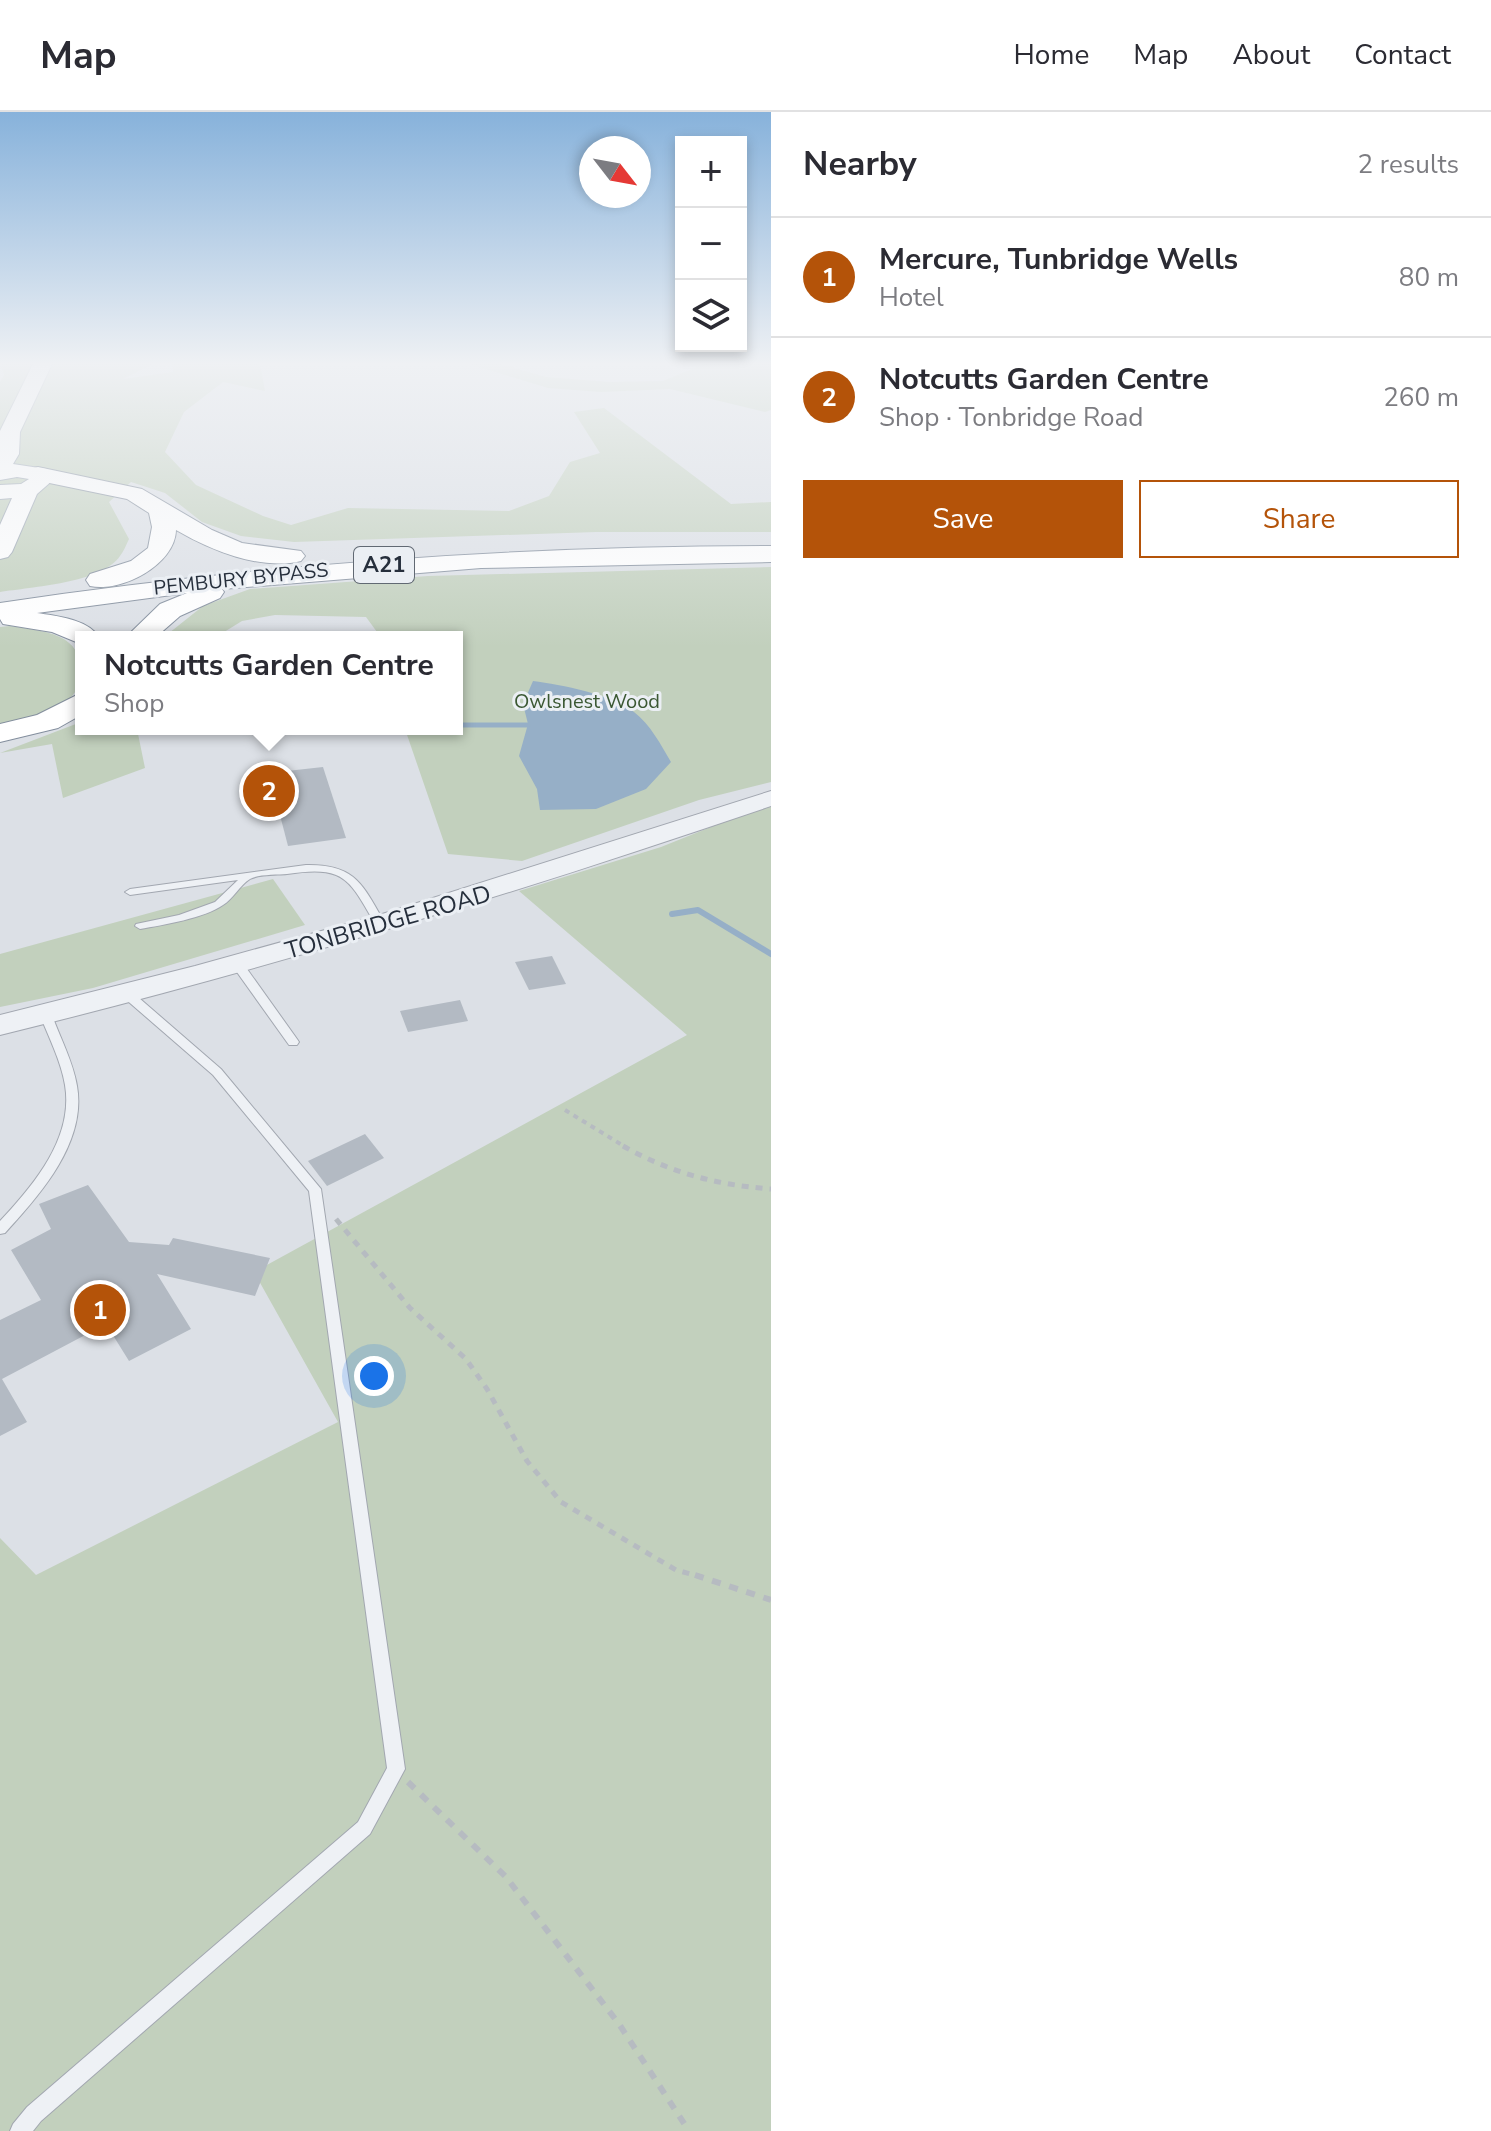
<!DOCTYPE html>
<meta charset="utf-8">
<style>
:root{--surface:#fff;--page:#f2f2f3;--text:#2b2b33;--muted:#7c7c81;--line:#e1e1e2;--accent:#b45309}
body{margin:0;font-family:"Nunito Sans",sans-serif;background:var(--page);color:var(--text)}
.controls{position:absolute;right:24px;top:24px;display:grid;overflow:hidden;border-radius:0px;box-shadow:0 4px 12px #0003}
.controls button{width:72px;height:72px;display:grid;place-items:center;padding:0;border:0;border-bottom:2px solid var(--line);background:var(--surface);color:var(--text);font:40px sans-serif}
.compass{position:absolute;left:579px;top:24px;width:72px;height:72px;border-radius:50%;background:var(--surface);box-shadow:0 4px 12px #0003;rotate:121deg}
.you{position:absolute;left:374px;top:1264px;width:28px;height:28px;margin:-20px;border:6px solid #fff;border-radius:50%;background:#1a73e8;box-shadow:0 0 0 12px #1a73e833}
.badge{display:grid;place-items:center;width:52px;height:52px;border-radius:50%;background:var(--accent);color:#fff;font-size:26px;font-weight:700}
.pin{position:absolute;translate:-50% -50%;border:4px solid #fff;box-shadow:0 2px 8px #0006}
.popup{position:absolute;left:75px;top:519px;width:388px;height:104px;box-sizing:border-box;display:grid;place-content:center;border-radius:0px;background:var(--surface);filter:drop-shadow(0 2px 6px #0005);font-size:26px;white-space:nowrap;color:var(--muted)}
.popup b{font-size:30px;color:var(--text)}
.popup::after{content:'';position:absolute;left:50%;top:100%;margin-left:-16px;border:16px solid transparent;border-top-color:var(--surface)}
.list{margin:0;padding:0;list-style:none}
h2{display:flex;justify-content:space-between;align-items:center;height:104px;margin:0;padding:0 32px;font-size:34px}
h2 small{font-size:26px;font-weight:400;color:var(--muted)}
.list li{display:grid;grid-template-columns:52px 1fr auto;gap:24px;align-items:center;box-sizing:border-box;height:120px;padding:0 32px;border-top:2px solid var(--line)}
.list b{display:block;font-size:30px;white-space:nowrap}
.list p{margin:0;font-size:26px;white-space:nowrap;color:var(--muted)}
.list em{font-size:26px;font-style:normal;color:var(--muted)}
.actions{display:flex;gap:16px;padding:24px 32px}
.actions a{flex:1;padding:18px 0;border:2px solid var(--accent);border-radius:0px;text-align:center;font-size:28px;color:var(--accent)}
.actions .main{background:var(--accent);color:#fff}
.icon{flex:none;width:44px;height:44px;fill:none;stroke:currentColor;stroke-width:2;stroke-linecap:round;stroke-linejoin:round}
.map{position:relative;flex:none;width:771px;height:2019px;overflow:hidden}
header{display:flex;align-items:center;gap:48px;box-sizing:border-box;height:112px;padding:0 40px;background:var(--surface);border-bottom:2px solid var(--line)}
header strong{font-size:38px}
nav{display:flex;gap:44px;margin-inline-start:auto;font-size:28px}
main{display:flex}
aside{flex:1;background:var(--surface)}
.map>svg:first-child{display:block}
</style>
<header>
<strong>Map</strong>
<nav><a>Home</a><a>Map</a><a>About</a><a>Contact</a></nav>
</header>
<main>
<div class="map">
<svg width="771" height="2019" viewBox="0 0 771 2019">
<rect width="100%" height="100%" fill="#dce0e6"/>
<g fill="#c2d0bd">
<path d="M0,252H153L123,267L173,260L172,252H260L265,279L223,270L184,300L165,340L196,373L263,404L291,413L348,396L509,399L549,384L570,350L600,341L574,300L604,296L731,392L771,390V420H596L294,430L241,424L202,410L165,381L131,370L109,390L129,427C126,433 124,439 120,444C102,471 31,475 0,480V270L4,263Z"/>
<polygon points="469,252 501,252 546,265 609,270 663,269 704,252 771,252 771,298 765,300 670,277 601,280 548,276"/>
<polygon points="771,455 771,670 699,688 522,749 448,742 405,617 457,617 457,525 364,525 377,520 366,505 275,503 242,509 216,525 164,525 203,494 250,477 428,464"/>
<path d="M10,514C45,520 83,520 81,564C81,576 70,588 60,594C43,605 19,609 0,613V515Z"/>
<polygon points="81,610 81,617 137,617 145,656 63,686 52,632 0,641"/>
<polygon points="771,691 771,2019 0,2019 0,1426 36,1463 338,1310 254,1160 687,923 519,779 661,735"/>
<polygon points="273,767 305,813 93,876 0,895 0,842"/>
</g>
<path fill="#96afc7" d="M533,569C562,573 611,582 634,600C650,612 661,633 671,650L646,677L596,697L540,698L537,677L519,644L528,612L523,592Z"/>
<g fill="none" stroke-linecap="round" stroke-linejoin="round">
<polyline stroke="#96afc7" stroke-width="5" points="457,613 528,613"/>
<polyline stroke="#96afc7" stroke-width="6" points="672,802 698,798 771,842"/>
</g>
<g fill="#b3bac3">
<polygon points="323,655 346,726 288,734 269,661"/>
<polygon points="552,844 566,872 529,878 515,850"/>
<polygon points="460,888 468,909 408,920 400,899"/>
<polygon points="365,1022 384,1046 327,1074 308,1049"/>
<polygon points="88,1073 129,1130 169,1133 173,1126 270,1146 255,1184 157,1162 191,1217 129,1249 106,1212 2,1267 27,1310 0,1324 0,1208 41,1188 11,1138 51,1117 39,1092"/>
</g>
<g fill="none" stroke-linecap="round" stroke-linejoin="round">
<defs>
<g id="service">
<path d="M306,753C357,752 363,774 386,813L385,815H377C349,768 347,753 287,762C277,763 259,762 250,767C240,773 233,787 223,793C205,806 163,813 140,817L135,814L136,812L179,803L215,790L238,768L130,783L125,780L130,777Z"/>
<polygon points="238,849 242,850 297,927 299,930 297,933 289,933 234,856 233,853"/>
<polygon points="127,878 131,879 221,957 321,1077 405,1657 370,1722 41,2009 33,2019 10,2019 13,2012 27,1995 358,1710 387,1656 309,1079 213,963 123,885 122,882 123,879"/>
<path d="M46,899L52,903C60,926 73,949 77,974C87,1030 40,1083 5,1121L0,1122V1109C33,1074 74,1026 65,973C61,949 49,926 40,903Z"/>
</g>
<path id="tertiary" d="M771,679V694C517,781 261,859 0,923V903L195,854L379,803Z"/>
<polygon id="primary" points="33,252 52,252 20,320 19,342 13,352 46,357 53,368 37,382 12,440 8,445 0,447 0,413 12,386 0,387 0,373 21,372 29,367 17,365 0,368 0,319"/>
<g id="trunk">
<path d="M38,355L142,377L212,418L242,431L301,439L305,444L301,449C261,459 210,438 176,418C175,453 121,481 90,474L86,468L90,462L131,449L148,436L152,415L149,401L127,387L30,367L27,362L30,357Z"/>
<path d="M771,434V450L481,456L222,477L224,480L220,486L180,504L156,525H126L160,492L187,481L37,501C57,504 87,507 99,525H81V532L52,520L3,512L0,507V491C256,453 512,434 771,434Z"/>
<polygon points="81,581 81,603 58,616 0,630 0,612 37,603"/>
</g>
</defs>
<use href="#service" stroke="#a2a7b0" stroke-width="2"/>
<use href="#tertiary" stroke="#a2a7b0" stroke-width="2"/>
<use href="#primary" stroke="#9ba5b2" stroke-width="2"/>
<use href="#trunk" stroke="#838e9d" stroke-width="2"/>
<polyline stroke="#b6bbc1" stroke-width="4" stroke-dasharray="5 5" stroke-linecap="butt" points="565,998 627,1036"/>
<g stroke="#b6bbc1" stroke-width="5" stroke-dasharray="7 7" stroke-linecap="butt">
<path d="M623,1034C671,1061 717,1073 771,1077"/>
<polyline points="336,1107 410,1196 466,1247 487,1277 527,1349 561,1390 676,1458 702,1465"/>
</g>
<g stroke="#b6bbc1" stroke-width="6" stroke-dasharray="9 9" stroke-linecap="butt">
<polyline points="695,1463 771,1488"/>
<polyline points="408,1670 506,1765 619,1912 689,2019"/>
</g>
<use href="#service" fill="#eef1f5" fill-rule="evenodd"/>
<use href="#tertiary" fill="#eef1f5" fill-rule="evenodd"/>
<use href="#primary" fill="#fff" fill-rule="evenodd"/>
<use href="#trunk" fill="#fff" fill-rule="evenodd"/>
</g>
<linearGradient id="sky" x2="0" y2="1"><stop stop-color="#87b2db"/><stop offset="0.47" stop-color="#eff1f4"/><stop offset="1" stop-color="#eff1f4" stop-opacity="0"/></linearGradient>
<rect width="771" height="535" fill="url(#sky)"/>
<g text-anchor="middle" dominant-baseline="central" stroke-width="6" stroke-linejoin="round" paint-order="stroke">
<g font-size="20" fill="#262f3c" stroke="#ebeff4">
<text transform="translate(241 467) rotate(-6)">PEMBURY BYPASS</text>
</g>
<g font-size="20" fill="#3b5833" stroke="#ebeff4">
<text x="587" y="589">Owlsnest Wood</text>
</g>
<rect fill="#ebeff4" stroke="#616973" stroke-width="2" x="354" y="435" width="60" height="36" rx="6"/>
<g font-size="22" font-weight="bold" fill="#262f3c">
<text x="384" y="453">A21</text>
</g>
<g font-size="24" fill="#262f3c" stroke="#ebeff4">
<text transform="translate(388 810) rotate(-16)">TONBRIDGE ROAD</text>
</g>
</g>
</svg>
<div class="controls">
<button>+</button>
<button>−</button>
<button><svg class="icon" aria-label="layers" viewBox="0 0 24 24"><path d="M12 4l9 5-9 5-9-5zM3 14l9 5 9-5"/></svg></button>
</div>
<svg class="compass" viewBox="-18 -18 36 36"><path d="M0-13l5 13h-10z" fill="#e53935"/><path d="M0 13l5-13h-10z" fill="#7c7c81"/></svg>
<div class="you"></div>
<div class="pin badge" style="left:100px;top:1198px">1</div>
<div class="pin badge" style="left:269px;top:679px">2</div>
<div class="popup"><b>Notcutts Garden Centre</b>Shop</div>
</div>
<aside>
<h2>Nearby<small>2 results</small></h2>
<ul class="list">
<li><span class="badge">1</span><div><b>Mercure, Tunbridge Wells</b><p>Hotel</p></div><em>80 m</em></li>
<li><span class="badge">2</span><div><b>Notcutts Garden Centre</b><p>Shop · Tonbridge Road</p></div><em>260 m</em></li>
</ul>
<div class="actions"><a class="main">Save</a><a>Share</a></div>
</aside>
</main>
